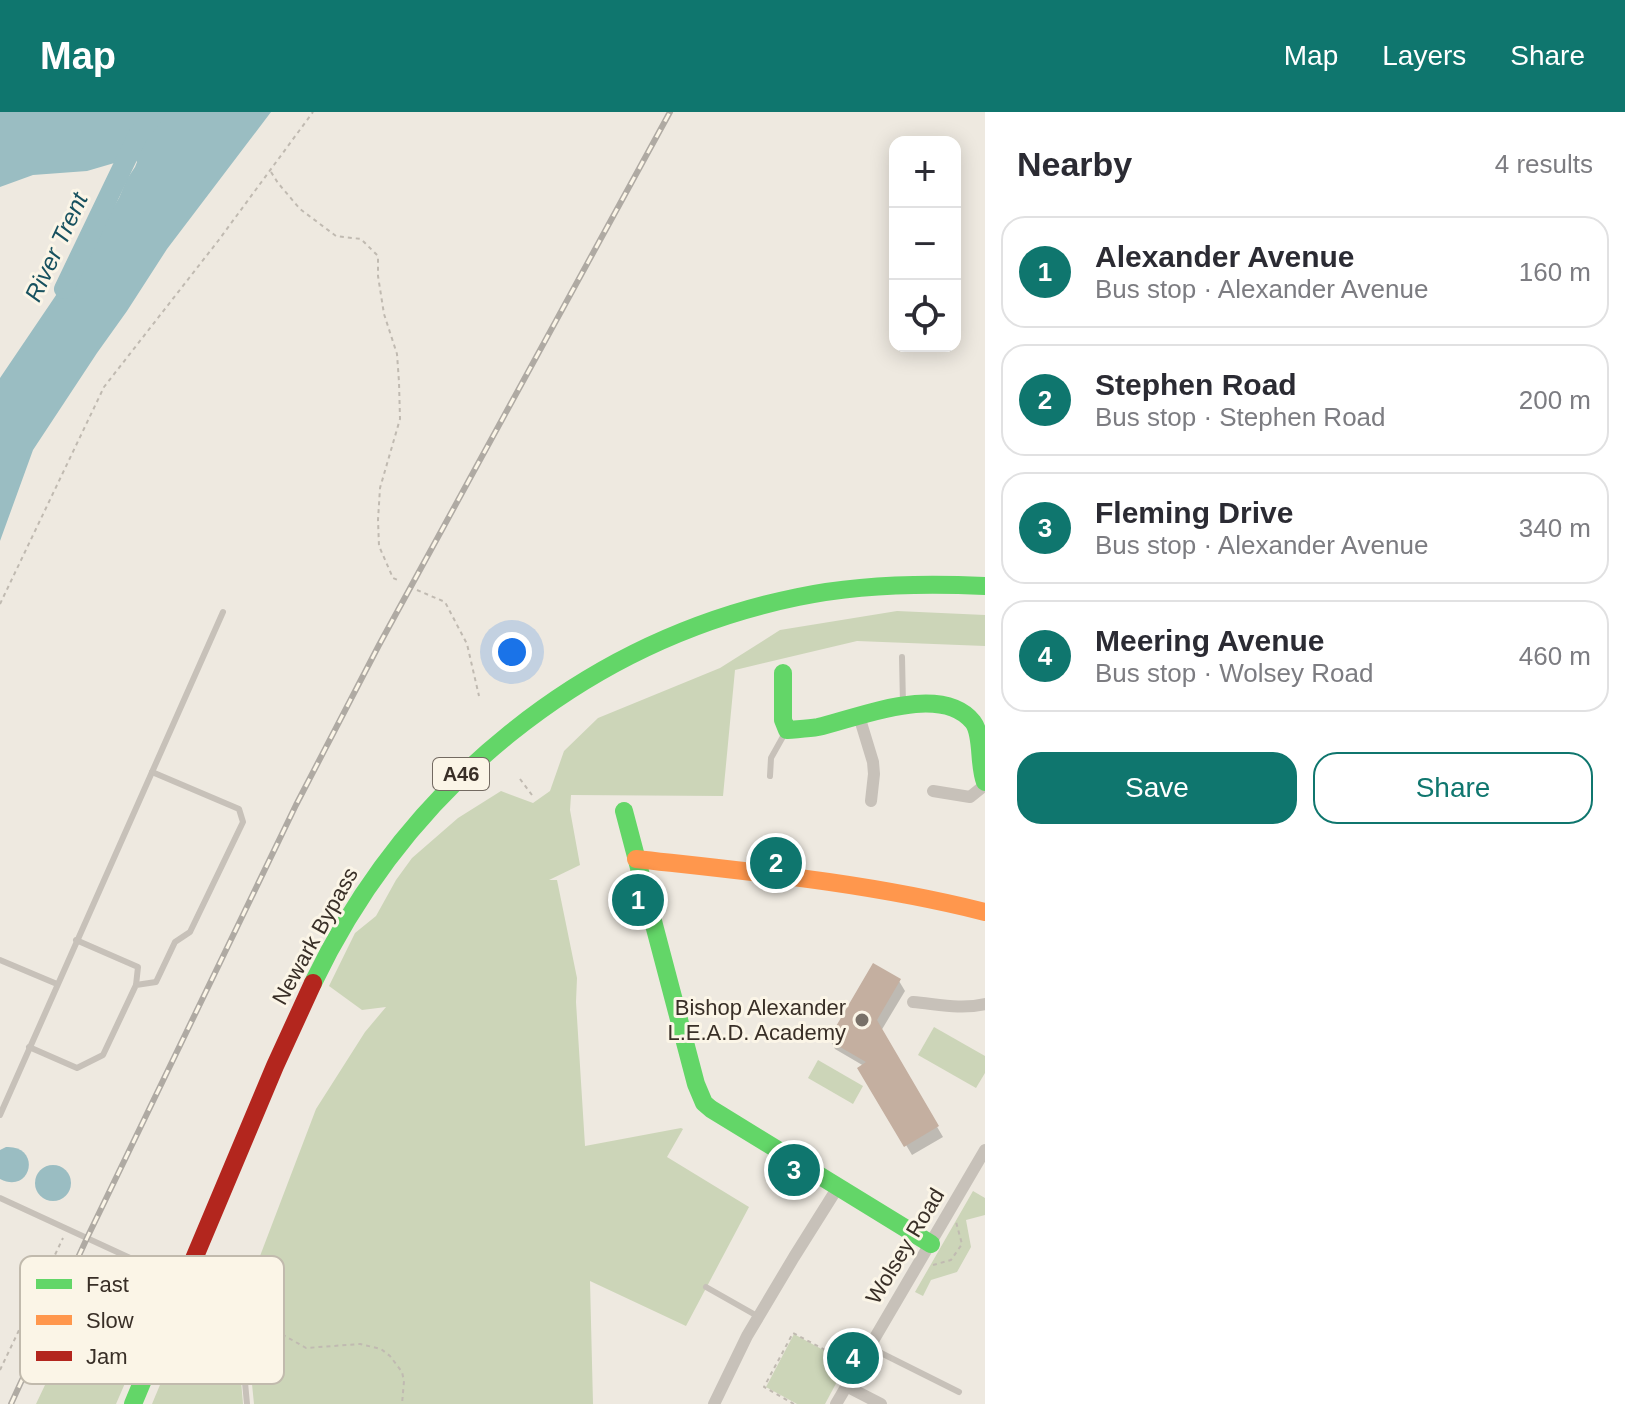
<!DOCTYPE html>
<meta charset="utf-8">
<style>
:root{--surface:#fff;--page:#f7f7f7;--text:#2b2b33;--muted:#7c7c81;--line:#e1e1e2;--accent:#0f766e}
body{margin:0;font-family:Helvetica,sans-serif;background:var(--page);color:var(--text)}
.controls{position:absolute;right:24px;top:24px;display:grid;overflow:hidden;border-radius:16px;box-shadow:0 4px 20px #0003}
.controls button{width:72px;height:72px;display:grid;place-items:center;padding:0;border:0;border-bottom:2px solid var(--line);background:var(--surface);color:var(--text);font:40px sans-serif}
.you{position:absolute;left:512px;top:540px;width:28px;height:28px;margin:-20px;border:6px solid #fff;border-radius:50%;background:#1a73e8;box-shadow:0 0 0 12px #1a73e833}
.badge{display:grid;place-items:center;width:52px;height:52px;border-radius:50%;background:var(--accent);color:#fff;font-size:26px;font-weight:700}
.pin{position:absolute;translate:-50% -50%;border:4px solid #fff;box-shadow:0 2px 8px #0006}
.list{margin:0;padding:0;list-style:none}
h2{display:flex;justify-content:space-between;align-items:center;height:104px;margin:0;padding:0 32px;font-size:34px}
h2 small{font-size:26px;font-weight:400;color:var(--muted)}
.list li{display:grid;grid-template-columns:52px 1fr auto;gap:24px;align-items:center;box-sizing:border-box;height:112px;margin:0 16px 16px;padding:0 16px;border:2px solid var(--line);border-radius:24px}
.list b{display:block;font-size:30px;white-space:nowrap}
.list p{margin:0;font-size:26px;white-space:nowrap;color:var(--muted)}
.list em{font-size:26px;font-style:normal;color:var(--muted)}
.actions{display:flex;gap:16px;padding:24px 32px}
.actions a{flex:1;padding:18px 0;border:2px solid var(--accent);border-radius:24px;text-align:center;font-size:28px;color:var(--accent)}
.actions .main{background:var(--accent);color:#fff}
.icon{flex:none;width:44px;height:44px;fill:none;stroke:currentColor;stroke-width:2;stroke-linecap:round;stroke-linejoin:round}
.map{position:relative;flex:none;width:985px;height:1292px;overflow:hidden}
header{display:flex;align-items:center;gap:48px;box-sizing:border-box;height:112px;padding:0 40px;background:var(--accent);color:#fff}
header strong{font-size:38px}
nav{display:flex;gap:44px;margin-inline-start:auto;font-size:28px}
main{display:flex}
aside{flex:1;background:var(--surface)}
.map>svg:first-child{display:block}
</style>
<header>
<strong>Map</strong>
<nav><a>Map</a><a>Layers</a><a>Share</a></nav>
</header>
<main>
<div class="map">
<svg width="985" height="1292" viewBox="0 0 985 1292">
<rect width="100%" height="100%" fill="#eee9e0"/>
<g fill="#ccd5b8">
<polygon points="897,499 985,503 985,534 857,529 735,558 723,684 571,683 570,698 580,753 549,768 557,768 577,866 576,890 585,1034 681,1016 683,1017 667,1045 749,1095 686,1214 590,1169 593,1292 254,1292 247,1222 254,1183 247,1178 316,997 365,920 386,895 362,898 329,874 355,821 376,804 396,768 412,746 458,706 501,679 533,691 550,679 564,639 598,606 720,556 780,518"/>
<polygon points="934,915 985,944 985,961 976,976 918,943"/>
<polygon points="818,948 863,974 853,992 808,966"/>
<polygon points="973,1079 985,1086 985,1103 966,1108 971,1135 957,1160 931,1168 923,1184 915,1180"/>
<polygon points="116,1151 160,1173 151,1211 116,1292 36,1292 88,1182 106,1177"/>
<polygon points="190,1201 211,1203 237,1222 243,1292 152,1292"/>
<polygon points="794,1222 847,1251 825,1292 797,1292 766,1275"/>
</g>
<g fill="#9abdc2">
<polygon points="0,0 271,0 167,137 127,199 97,241 33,338 0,429 0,266 92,130 119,86 127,67 135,55 137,50 136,48 128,47 87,59 33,63 0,75"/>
<path d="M6,1035C42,1033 32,1083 0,1067V1038Z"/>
<circle cx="53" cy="1071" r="18"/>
</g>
<polygon fill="#0003" points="899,869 905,879 881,919 943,1025 912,1043 860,956 864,954 835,937 830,928"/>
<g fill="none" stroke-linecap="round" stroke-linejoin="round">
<polyline stroke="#9abdc2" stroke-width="20" points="64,177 138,23 156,0"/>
</g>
<polygon fill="#c4afa0" points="873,851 901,867 877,908 939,1014 904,1035 857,956 866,950 828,928"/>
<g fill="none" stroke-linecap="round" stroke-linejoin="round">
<g stroke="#c0bab1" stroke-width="2" stroke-dasharray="4 4" stroke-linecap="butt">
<polyline points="271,60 278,71 300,97 336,124 361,127 378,144 378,164 384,202 397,242 399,270 400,307 380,376 378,408 379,434 393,466 400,469"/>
<polyline points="417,478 445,490 467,532 479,584"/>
<polyline points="0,492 104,275 218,129 313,0"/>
<polyline points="520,667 532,683"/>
<polyline points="933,1153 951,1148 962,1132 956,1110"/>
<polyline points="246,1206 259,1209 306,1236 360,1232 381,1237 390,1244 402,1260 404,1269 402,1292"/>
<polyline points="0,1258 63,1126"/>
<polyline points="794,1292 764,1275 793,1221 848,1250"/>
</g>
<g stroke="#c7c1b9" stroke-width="6">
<polyline points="902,545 903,593"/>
<polyline points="770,664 771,646 785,621"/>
<polyline points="76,828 138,855 136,873"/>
<polyline points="0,848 57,872"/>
<polyline points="29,935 77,956 103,943 136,873 156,870 175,830 190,820 243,710 239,697 152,660"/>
<polyline points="0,1003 223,500"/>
<polyline points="0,1086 180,1169"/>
<polyline points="191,1172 200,1176 226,1193 240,1216 247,1292"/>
<polyline points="706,1175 759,1205"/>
<polyline points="869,1235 959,1280"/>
</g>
<g stroke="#c7c1b9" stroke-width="12">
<polyline points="859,604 873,650 874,662 871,689"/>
<polyline points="933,679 970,685 985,673"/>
<path d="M913,890C937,892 961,898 985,892"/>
<polyline points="846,1274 881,1292"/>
<polyline points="714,1292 747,1224 794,1145 838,1075"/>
<polyline points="836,1292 985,1038"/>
</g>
<g stroke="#63d668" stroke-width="18">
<path d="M783,561V608L787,618C797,617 808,617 818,615C858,606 941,570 973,610C983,623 978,653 985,670"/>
<polyline points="624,699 696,972 704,991 711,997 931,1132"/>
<path d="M313,871C407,675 584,529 798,485C859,472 923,471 985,474"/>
<polyline points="133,1292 181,1177"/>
</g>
<path stroke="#ff974d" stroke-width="18" d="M636,747C753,760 870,771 985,800"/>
<polyline stroke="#b3261e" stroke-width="18" points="188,1161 275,954 313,871"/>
<defs>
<polyline id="rail" points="11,1292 87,1126 296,693 379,533 670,0"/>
</defs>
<use href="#rail" stroke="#afaaa3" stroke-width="6"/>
<use href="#rail" stroke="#fbf5e7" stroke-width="3" stroke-dasharray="9" stroke-linecap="butt"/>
<polyline stroke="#63d668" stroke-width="18" points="181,1177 188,1161"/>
</g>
<circle fill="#787068" stroke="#fbf5e7" stroke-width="3" cx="862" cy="908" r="8"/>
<g text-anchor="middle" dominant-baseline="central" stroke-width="6" stroke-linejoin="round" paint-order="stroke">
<rect fill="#fbf5e7" stroke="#736a61" stroke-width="2" x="433" y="646" width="56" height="32" rx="6"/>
<g font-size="20" font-weight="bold" fill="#392f27">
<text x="461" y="662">A46</text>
</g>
<g font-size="22" fill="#392f27" stroke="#fbf5e7">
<text transform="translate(315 824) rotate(-61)">Newark Bypass</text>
<text transform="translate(905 1134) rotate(-59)">Wolsey Road</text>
</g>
<g font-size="22" fill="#392f27" stroke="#fbf5e7" text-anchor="end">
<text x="846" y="895">Bishop Alexander<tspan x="846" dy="25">L.E.A.D. Academy</tspan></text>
</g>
<g font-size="24" font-style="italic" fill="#17515f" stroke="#fbf5e7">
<text transform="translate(56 135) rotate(-65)">River Trent</text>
</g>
</g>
<rect x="20" y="1144" width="264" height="128" rx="12" fill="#fbf5e7" stroke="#c1baad" stroke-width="2"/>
<rect x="36" y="1167" width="36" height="10" fill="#63d668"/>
<rect x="36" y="1203" width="36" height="10" fill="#ff974d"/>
<rect x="36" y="1239" width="36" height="10" fill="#b3261e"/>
<g font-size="22" fill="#392f27">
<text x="86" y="1180">Fast</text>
<text x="86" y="1216">Slow</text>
<text x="86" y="1252">Jam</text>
</g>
</svg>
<div class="controls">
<button>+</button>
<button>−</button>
<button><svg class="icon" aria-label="locate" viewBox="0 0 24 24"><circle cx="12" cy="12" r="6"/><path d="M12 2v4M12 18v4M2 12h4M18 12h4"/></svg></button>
</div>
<div class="you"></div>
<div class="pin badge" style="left:638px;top:788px">1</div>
<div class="pin badge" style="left:776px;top:751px">2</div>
<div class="pin badge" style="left:794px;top:1058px">3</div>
<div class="pin badge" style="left:853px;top:1246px">4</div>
</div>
<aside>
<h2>Nearby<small>4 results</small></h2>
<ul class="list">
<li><span class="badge">1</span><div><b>Alexander Avenue</b><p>Bus stop · Alexander Avenue</p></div><em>160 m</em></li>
<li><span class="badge">2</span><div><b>Stephen Road</b><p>Bus stop · Stephen Road</p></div><em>200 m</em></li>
<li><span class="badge">3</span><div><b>Fleming Drive</b><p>Bus stop · Alexander Avenue</p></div><em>340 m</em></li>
<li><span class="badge">4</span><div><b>Meering Avenue</b><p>Bus stop · Wolsey Road</p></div><em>460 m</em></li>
</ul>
<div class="actions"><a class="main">Save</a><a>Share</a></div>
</aside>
</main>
